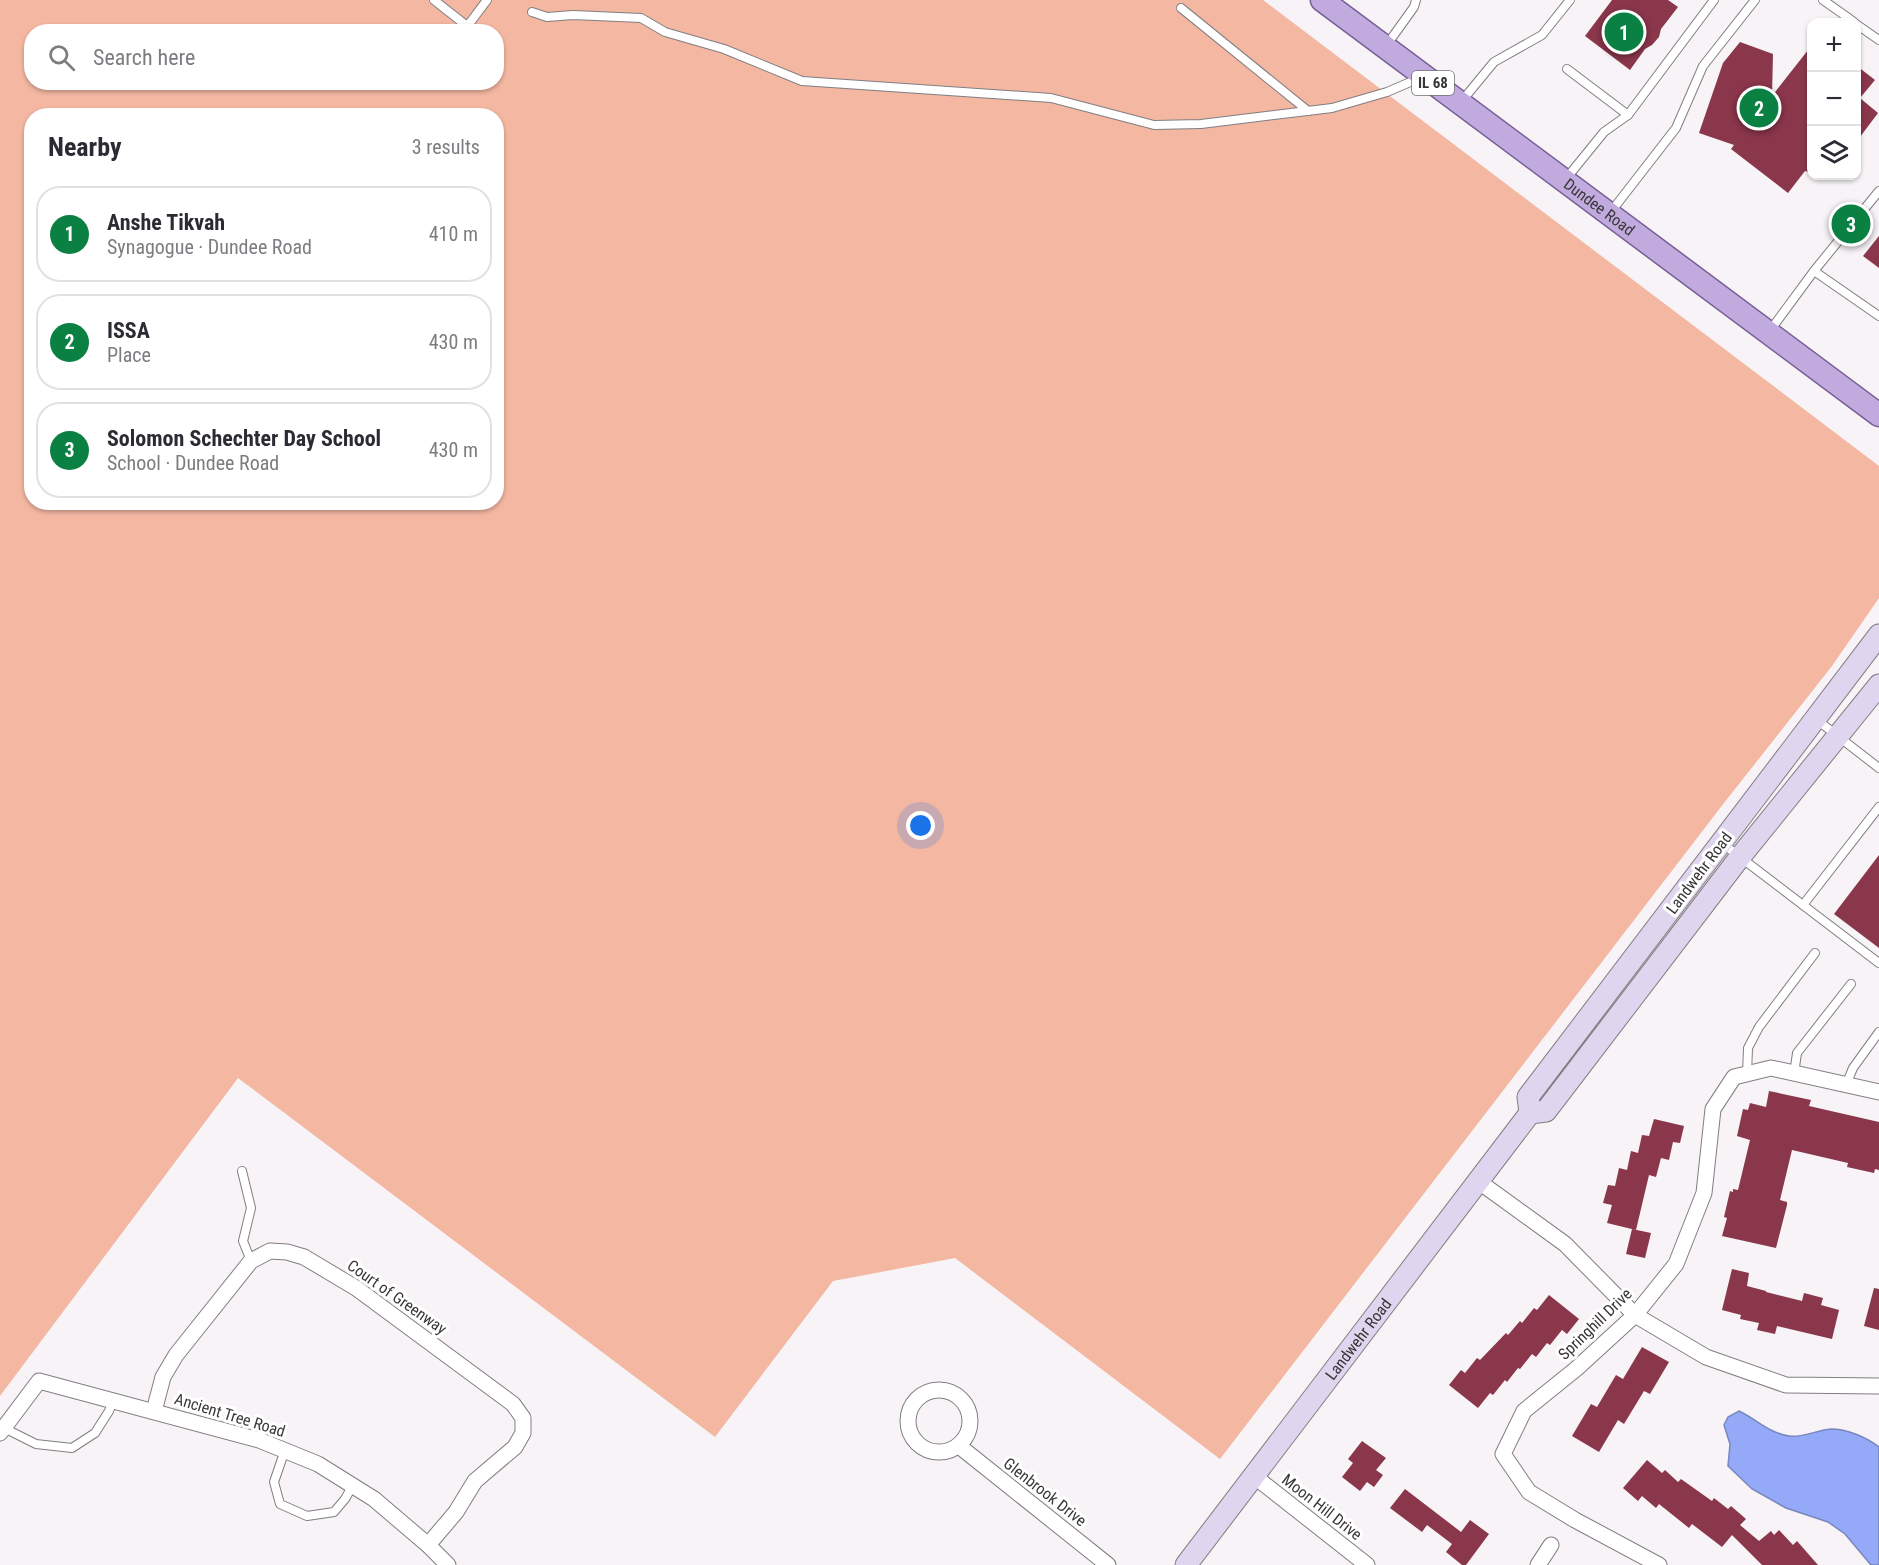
<!DOCTYPE html>
<meta charset="utf-8">
<style>
:root{--surface:#fff;--page:#f7f7f7;--text:#2b2b33;--muted:#7c7c81;--line:#e1e1e2;--accent:#0b8043}
body{margin:0;font-family:"Roboto Condensed",sans-serif;background:var(--page);color:var(--text)}
.controls{position:absolute;right:18px;top:18px;display:grid;overflow:hidden;border-radius:12px;box-shadow:0 2px 4px #0004}
.controls button{width:54px;height:54px;display:grid;place-items:center;padding:0;border:0;border-bottom:2px solid var(--line);background:var(--surface);color:var(--text);font:30px sans-serif}
.you{position:absolute;left:921px;top:826px;width:21px;height:21px;margin:-15px;border:4px solid #fff;border-radius:50%;background:#1a73e8;box-shadow:0 0 0 9px #1a73e833}
.badge{display:grid;place-items:center;width:39px;height:39px;border-radius:50%;background:var(--accent);color:#fff;font-size:20px;font-weight:700}
.pin{position:absolute;translate:-50% -50%;border:3px solid #fff;box-shadow:0 2px 6px #0006}
.list{margin:0;padding:0;list-style:none}
h2{display:flex;justify-content:space-between;align-items:center;height:78px;margin:0;padding:0 24px;font-size:26px}
h2 small{font-size:20px;font-weight:400;color:var(--muted)}
.list li{display:grid;grid-template-columns:39px 1fr auto;gap:18px;align-items:center;box-sizing:border-box;height:96px;margin:0 12px 12px;padding:0 12px;border:2px solid var(--line);border-radius:24px}
.list b{display:block;font-size:22px;white-space:nowrap}
.list p{margin:0;font-size:20px;white-space:nowrap;color:var(--muted)}
.list em{font-size:20px;font-style:normal;color:var(--muted)}
.icon{flex:none;width:33px;height:33px;fill:none;stroke:currentColor;stroke-width:2;stroke-linecap:round;stroke-linejoin:round}
.map{position:relative;flex:none;width:1879px;height:1565px;overflow:hidden}
.search{position:absolute;background:var(--surface);box-shadow:0 2px 4px #0004;left:24px;top:24px;width:480px;height:66px;display:flex;align-items:center;gap:15px;box-sizing:border-box;padding:0 21px;border-radius:24px;color:var(--muted);font-size:22px}
.panel{position:absolute;background:var(--surface);box-shadow:0 2px 4px #0004;left:24px;top:108px;width:480px;height:402px;border-radius:24px}
.map>svg:first-child{display:block}
</style>
<div class="map">
<svg width="1879" height="1565" viewBox="0 0 1879 1565">
<rect width="100%" height="100%" fill="#f7f3f6"/>
<path fill="#f3b7a2" fill-rule="evenodd" d="M0,0H1263L1879,466V598L1832,666L1724,803L1220,1459L955,1258L833,1281L715,1437L238,1078L0,1396ZM32,32H496V82H32ZM32,116H496V502H32Z"/>
<path fill="#94aaf8" stroke="#7887be" stroke-width="1.5" d="M1739,1411C1756,1419 1769,1433 1789,1436C1803,1438 1817,1430 1831,1429C1847,1429 1866,1437 1879,1447V1565H1871L1845,1534L1828,1522L1786,1508L1752,1489L1728,1466L1730,1444L1724,1425L1728,1417Z"/>
<g fill="#8a364b">
<polygon points="1612,0 1668,0 1678,7 1661,29 1659,37 1652,45 1645,49 1630,70 1585,36"/>
<polygon points="1740,42 1773,54 1772,96 1812,45 1812,173 1805,171 1788,193 1731,149 1734,145 1699,133 1723,63"/>
<polygon points="1857,66 1875,80 1860,98 1878,113 1857,141"/>
<polygon points="1879,236 1879,268 1863,256"/>
<polygon points="1879,855 1879,948 1834,914"/>
<polygon points="1769,1091 1811,1100 1809,1106 1879,1122 1879,1170 1875,1169 1874,1173 1847,1167 1848,1163 1792,1150 1780,1200 1787,1202 1787,1205 1776,1248 1722,1236 1727,1218 1724,1217 1730,1191 1733,1192 1733,1189 1738,1190 1750,1140 1737,1136 1743,1109 1748,1110 1750,1103 1766,1107"/>
<polygon points="1654,1119 1684,1126 1680,1143 1673,1142 1669,1160 1661,1158 1656,1177 1649,1175 1636,1230 1607,1223 1612,1205 1603,1203 1608,1185 1615,1186 1619,1168 1627,1170 1631,1151 1638,1153 1642,1135 1649,1136"/>
<polygon points="1632,1229 1651,1233 1645,1258 1626,1254"/>
<polygon points="1732,1269 1749,1273 1747,1286 1766,1291 1766,1292 1802,1301 1804,1293 1823,1298 1821,1305 1839,1310 1832,1339 1777,1326 1775,1334 1757,1330 1759,1323 1740,1319 1741,1315 1722,1310"/>
<polygon points="1874,1288 1879,1289 1879,1330 1864,1326"/>
<polygon points="1549,1295 1579,1319 1567,1334 1562,1330 1550,1345 1547,1343 1536,1357 1532,1354 1520,1369 1518,1368 1507,1382 1505,1380 1493,1395 1490,1393 1478,1408 1449,1385 1461,1370 1465,1373 1477,1358 1480,1360 1506,1333 1508,1335 1520,1321 1522,1323 1534,1308 1537,1310"/>
<polygon points="1642,1347 1669,1362 1650,1394 1644,1391 1624,1424 1618,1420 1599,1452 1572,1436 1591,1404 1597,1407 1616,1375 1623,1379"/>
<polygon points="1362,1441 1386,1458 1376,1470 1383,1475 1374,1487 1367,1482 1360,1491 1342,1477 1353,1463 1348,1459"/>
<polygon points="1647,1460 1662,1473 1665,1470 1678,1482 1681,1479 1712,1501 1714,1498 1728,1509 1731,1506 1746,1519 1740,1525 1759,1541 1771,1531 1774,1535 1779,1530 1793,1545 1797,1541 1818,1565 1762,1565 1732,1535 1722,1547 1692,1524 1689,1528 1659,1504 1656,1508 1642,1496 1638,1501 1623,1488"/>
<polygon points="1405,1489 1461,1532 1470,1520 1489,1534 1466,1565 1462,1565 1446,1552 1452,1544 1427,1525 1422,1532 1390,1508"/>
</g>
<g fill="none" stroke-linecap="round" stroke-linejoin="round">
<defs>
<g id="lane">
<polyline points="434,0 467,26"/>
<polyline points="1823,0 1854,22"/>
<polyline points="1181,8 1308,111"/>
<polyline points="532,12 547,17 573,15 641,18 665,32 724,49 802,81 1051,98 1154,125 1201,124 1332,108 1387,92 1422,77"/>
<polyline points="1856,24 1879,40"/>
<polyline points="463,32 487,0"/>
<polyline points="1386,46 1414,7 1416,0"/>
<polyline points="1567,69 1628,115"/>
<polyline points="1461,102 1494,62 1542,35 1570,0"/>
<polyline points="1565,180 1604,132 1628,115 1714,0"/>
<polyline points="1610,213 1676,128 1703,66 1755,0"/>
<polyline points="1814,271 1879,316"/>
<polyline points="1769,332 1814,271 1879,191"/>
<polyline points="1817,720 1879,768"/>
<polyline points="1723,844 1879,963"/>
<polyline points="1803,905 1879,807"/>
<polyline points="1747,1074 1748,1048 1759,1027 1815,953"/>
<polyline points="1794,1074 1797,1053 1851,984"/>
<polyline points="1846,1085 1853,1068 1879,1032"/>
<polyline points="242,1171 251,1208 243,1241 251,1261"/>
<polyline points="4,1428 36,1444 72,1448 95,1433 109,1411 113,1401"/>
<polyline points="285,1450 274,1482 280,1504 307,1516 334,1512 345,1499 353,1485"/>
</g>
<g id="street">
<polyline points="1478,1181 1565,1244 1635,1315 1706,1357 1786,1385 1879,1386"/>
<circle cx="939" cy="1421" r="31"/>
<polyline points="154,1411 163,1377 176,1355 251,1261 270,1251 287,1252 304,1257 356,1288 513,1404 523,1418 523,1433 515,1447 475,1481 456,1512 428,1545"/>
<polyline points="0,1433 39,1381 259,1440 318,1464 374,1499 428,1545 448,1565"/>
<polyline points="959,1446 1108,1565"/>
<polyline points="1254,1476 1367,1565"/>
<polyline points="1538,1565 1551,1545"/>
<polyline points="1659,1565 1575,1520 1529,1492 1503,1454 1524,1411 1576,1369 1635,1315 1676,1264 1704,1193 1713,1109 1734,1077 1771,1068 1879,1092"/>
</g>
<g id="secondary">
<polyline points="1879,635 1528,1097 1530,1113 1546,1111 1740,857 1879,685"/>
<path id="s1" d="M1186,1565L1530,1113"/>
</g>
<g id="primary">
<path id="s2" d="M1322,0L1879,415"/>
</g>
</defs>
<use href="#lane" stroke="#817e81" stroke-width="10"/>
<use href="#street" stroke="#817e81" stroke-width="17"/>
<use href="#secondary" stroke="#817e81" stroke-width="23"/>
<use href="#primary" stroke="#765d95" stroke-width="25"/>
<use href="#lane" stroke="#fff" stroke-width="8"/>
<use href="#street" stroke="#fff" stroke-width="15"/>
<use href="#secondary" stroke="#e0d5ee" stroke-width="21"/>
<use href="#primary" stroke="#c1aade" stroke-width="22"/>
</g>
<g text-anchor="middle" dominant-baseline="central" stroke-width="6" stroke-linejoin="round" paint-order="stroke">
<rect fill="#fff" stroke="#747273" stroke-width="1.5" x="1412" y="71" width="42" height="24" rx="4.5"/>
<g font-size="15" font-weight="bold" fill="#383637">
<text x="1433" y="83">IL 68</text>
</g>
<g font-size="16" fill="#383637" stroke="#fff">
<text stroke="none"><textPath href="#s2" startOffset="346">Dundee Road</textPath></text>
<text transform="translate(1699 873) rotate(-53)">Landwehr Road</text>
<text transform="translate(397 1297) rotate(35)">Court of Greenway</text>
<text transform="translate(1595 1324) rotate(-44)">Springhill Drive</text>
<text stroke="none"><textPath href="#s1" startOffset="284">Landwehr Road</textPath></text>
<text transform="translate(230 1415) rotate(17)">Ancient Tree Road</text>
<text transform="translate(1045 1492) rotate(38)">Glenbrook Drive</text>
<text transform="translate(1322 1507) rotate(38)">Moon Hill Drive</text>
</g>
</g>
</svg>
<div class="controls">
<button>+</button>
<button>−</button>
<button><svg class="icon" aria-label="layers" viewBox="0 0 24 24"><path d="M12 4l9 5-9 5-9-5zM3 14l9 5 9-5"/></svg></button>
</div>
<div class="you"></div>
<div class="pin badge" style="left:1624px;top:32px">1</div>
<div class="pin badge" style="left:1759px;top:108px">2</div>
<div class="pin badge" style="left:1851px;top:224px">3</div>
<div class="search"><svg class="icon" aria-label="search" viewBox="0 0 24 24"><circle cx="10" cy="10" r="6"/><path d="M15 15l6 6"/></svg>Search here</div>
<section class="panel">
<h2>Nearby<small>3 results</small></h2>
<ul class="list">
<li><span class="badge">1</span><div><b>Anshe Tikvah</b><p>Synagogue · Dundee Road</p></div><em>410 m</em></li>
<li><span class="badge">2</span><div><b>ISSA</b><p>Place</p></div><em>430 m</em></li>
<li><span class="badge">3</span><div><b>Solomon Schechter Day School</b><p>School · Dundee Road</p></div><em>430 m</em></li>
</ul>
</section>
</div>
